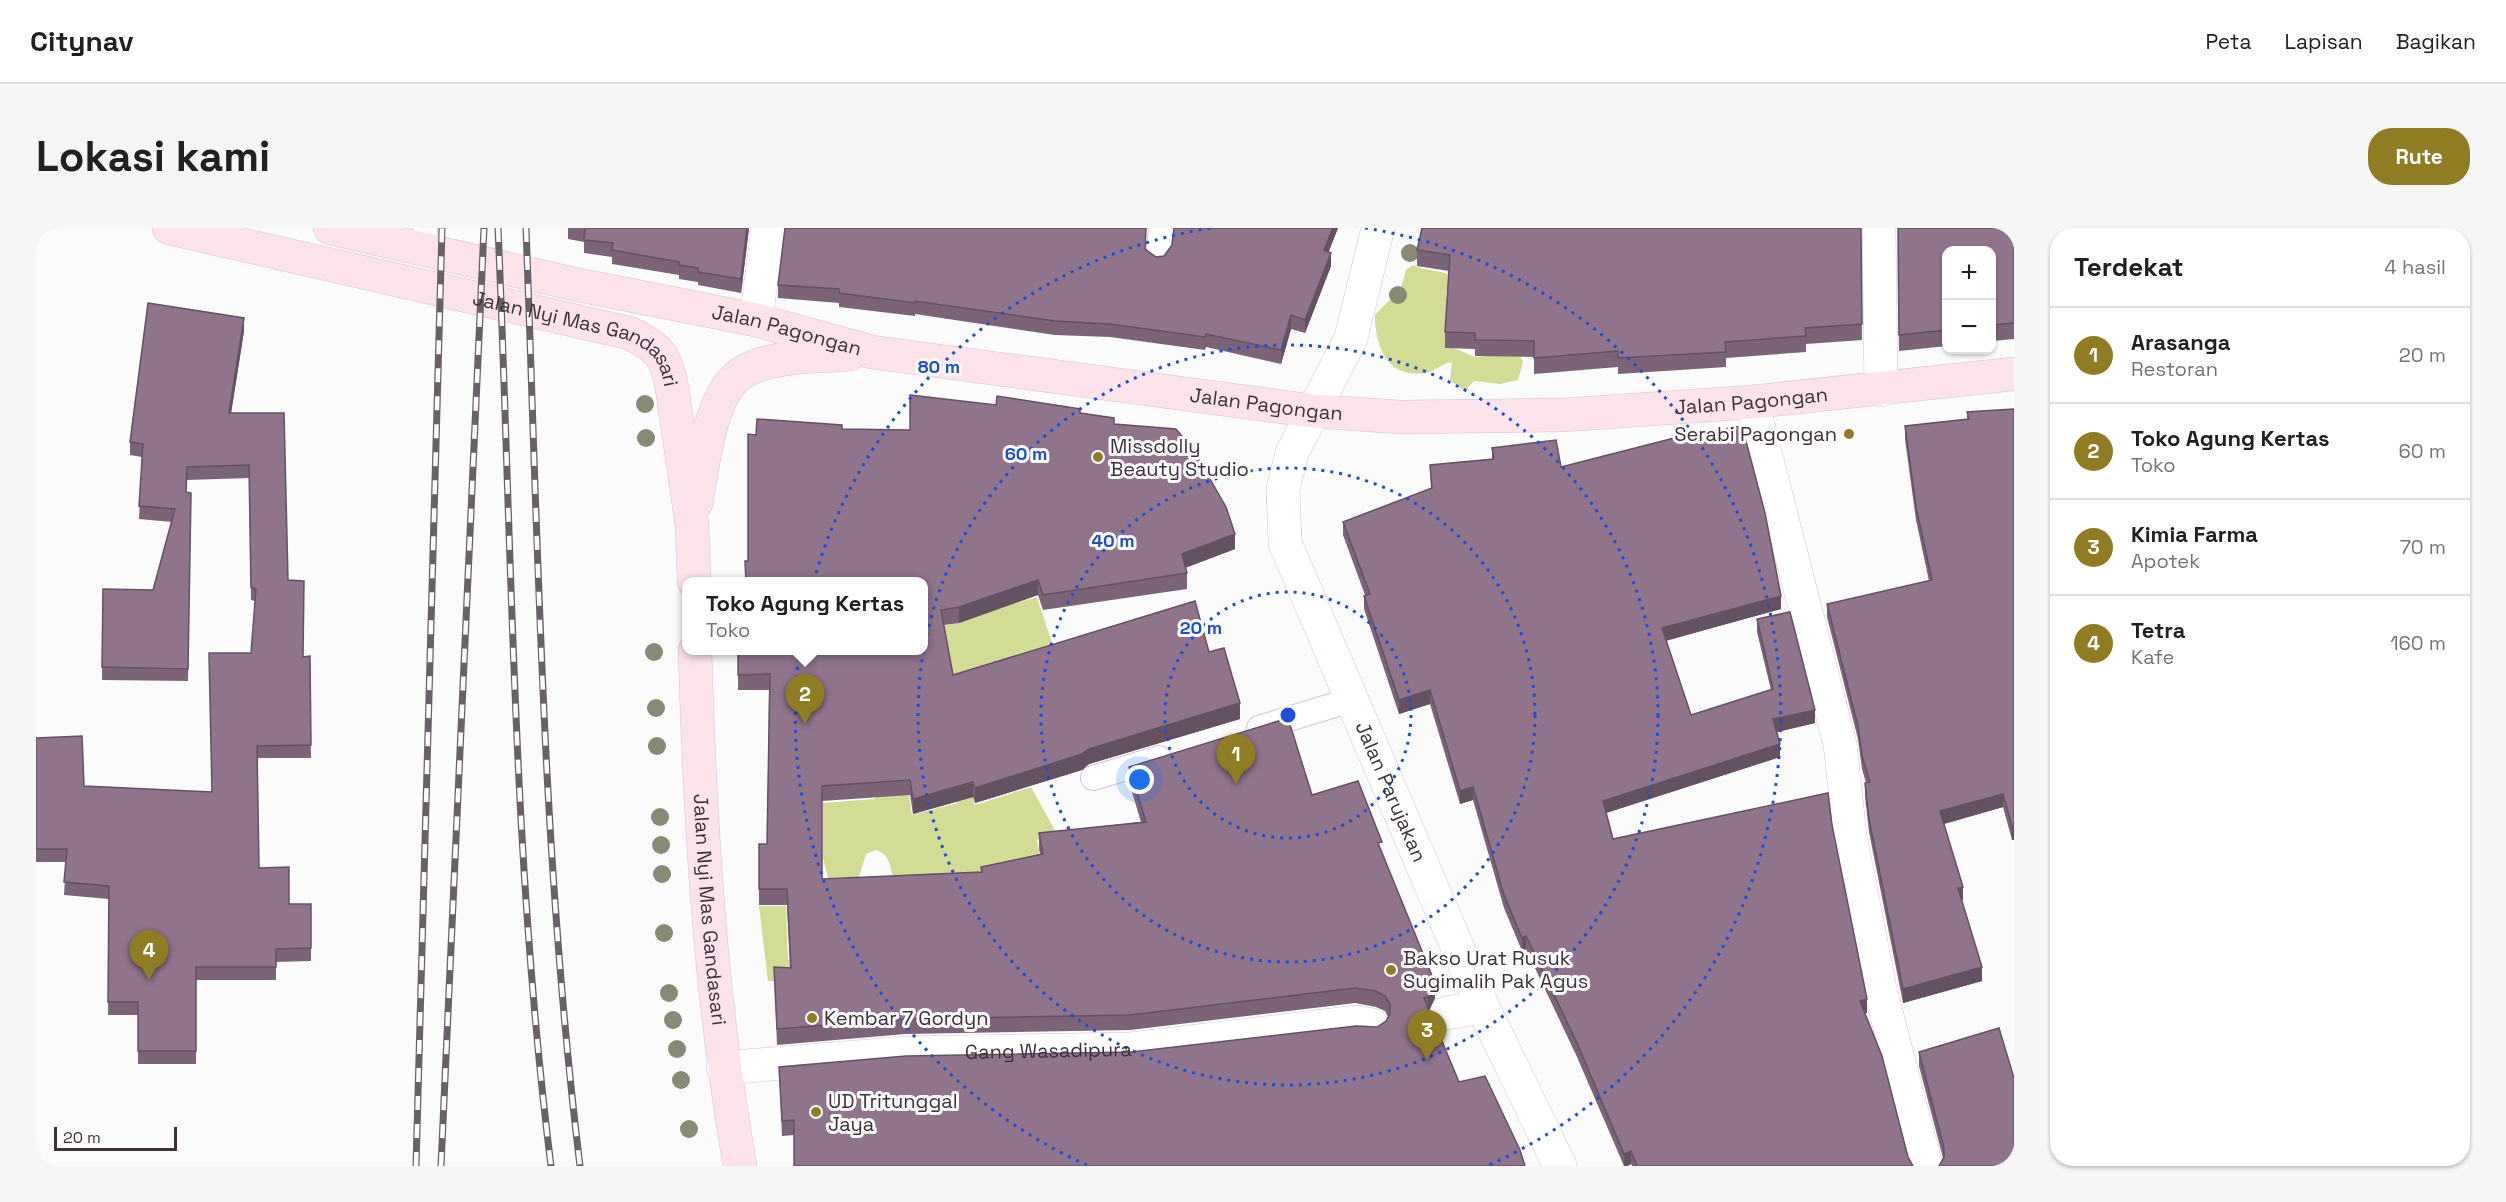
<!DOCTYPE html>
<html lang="id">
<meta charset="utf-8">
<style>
:root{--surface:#fff;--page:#f6f6f6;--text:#202124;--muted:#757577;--line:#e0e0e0;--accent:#907d23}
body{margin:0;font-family:"Space Grotesk",sans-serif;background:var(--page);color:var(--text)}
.controls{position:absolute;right:18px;top:18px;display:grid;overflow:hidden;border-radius:12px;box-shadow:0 2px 4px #0004}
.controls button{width:54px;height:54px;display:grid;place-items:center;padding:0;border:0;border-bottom:2px solid var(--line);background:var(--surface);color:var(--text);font:30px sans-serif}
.scale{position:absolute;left:18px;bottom:15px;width:123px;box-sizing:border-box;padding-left:6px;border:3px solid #3d323c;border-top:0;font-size:16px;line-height:21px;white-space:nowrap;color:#3d323c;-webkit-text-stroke:4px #fbfbfb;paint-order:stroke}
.you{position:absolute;left:1104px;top:552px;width:21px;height:21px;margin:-15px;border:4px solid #fff;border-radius:50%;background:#1a73e8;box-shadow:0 0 0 9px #1a73e833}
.badge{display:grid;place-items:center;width:39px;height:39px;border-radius:50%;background:var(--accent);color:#fff;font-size:20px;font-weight:700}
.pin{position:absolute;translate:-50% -50px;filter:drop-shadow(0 2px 3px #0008)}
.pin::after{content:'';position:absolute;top:32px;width:21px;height:18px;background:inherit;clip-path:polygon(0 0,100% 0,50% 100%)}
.popup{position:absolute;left:646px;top:349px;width:246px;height:78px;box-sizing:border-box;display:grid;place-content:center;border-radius:12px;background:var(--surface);filter:drop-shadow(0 2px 4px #0005);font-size:20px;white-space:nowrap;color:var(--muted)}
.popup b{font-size:22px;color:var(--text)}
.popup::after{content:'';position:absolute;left:50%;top:100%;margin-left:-12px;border:12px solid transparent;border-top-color:var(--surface)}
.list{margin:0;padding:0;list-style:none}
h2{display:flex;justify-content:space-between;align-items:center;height:78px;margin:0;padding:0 24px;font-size:26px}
h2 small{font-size:20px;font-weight:400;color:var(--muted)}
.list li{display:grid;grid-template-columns:39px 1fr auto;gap:18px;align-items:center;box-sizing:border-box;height:96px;padding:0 24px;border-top:2px solid var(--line)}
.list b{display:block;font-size:22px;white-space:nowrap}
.list p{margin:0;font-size:20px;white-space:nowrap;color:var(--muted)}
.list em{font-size:20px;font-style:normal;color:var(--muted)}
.map{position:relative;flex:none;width:1978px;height:938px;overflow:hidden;border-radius:24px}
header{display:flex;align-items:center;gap:36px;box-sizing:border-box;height:84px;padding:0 30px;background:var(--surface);border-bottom:2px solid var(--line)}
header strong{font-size:28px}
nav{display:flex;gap:33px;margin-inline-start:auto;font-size:21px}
.intro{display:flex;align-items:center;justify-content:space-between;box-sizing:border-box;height:144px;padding:0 36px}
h1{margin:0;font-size:42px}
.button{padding:15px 27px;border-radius:24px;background:var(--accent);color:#fff;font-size:21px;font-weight:700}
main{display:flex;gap:36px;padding:0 36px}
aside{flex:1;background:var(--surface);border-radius:24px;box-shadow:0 2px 4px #0004}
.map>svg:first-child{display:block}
</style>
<header>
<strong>Citynav</strong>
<nav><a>Peta</a><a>Lapisan</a><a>Bagikan</a></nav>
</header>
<div class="intro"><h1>Lokasi kami</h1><a class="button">Rute</a></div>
<main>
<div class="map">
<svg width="1978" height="938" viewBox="0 0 1978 938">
<rect width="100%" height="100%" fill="#fbfbfb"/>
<g fill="#d3dc95">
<path d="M1377,37C1390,43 1404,42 1417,48L1418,53L1410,64V69L1421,78L1413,118L1439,129L1483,126L1487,134L1482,152L1464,156L1438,153L1429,163L1414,152L1416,134C1406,135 1399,144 1389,145C1351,151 1339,118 1339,87L1365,60L1370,42Z"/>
<polygon points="888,354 976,365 976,376 1001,369 1021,430 919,461 907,398 922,395 917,366"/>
<path d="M871,555L876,587L921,575L920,563L934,560L939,577L995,559L1022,608L1001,612L1005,635L883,655L860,653C852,641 857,628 840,622L830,626L820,659L794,658L787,630V575L839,571L840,556Z"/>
<polygon points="723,678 750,678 752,732 777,731 778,754 732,753"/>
</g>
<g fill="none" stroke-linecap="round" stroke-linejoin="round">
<defs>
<g id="service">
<polyline points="388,23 389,0"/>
<polyline points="1122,29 1125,0"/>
<polyline points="1223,500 1315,472"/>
<polyline points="1057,550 1123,530"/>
</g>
<g id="minor">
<polyline points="1843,0 1845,162"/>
<polyline points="720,92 732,0"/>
<polyline points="1716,174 1804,516 1814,607 1844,761 1890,938"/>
<polyline points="1410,785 1447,779"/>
<path id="s1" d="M687,840L869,825L1095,821L1321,794L1336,797"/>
</g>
<g id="tertiary">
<path id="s2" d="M1342,0L1315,110L1256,225L1247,261L1249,315L1447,779L1524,938"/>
</g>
<g id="secondary">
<path id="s3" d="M133,0L593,105C623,119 630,128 636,160L656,297L658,354"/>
<path id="s4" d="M294,0L538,56L720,92L836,124L1277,183L1364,189L1527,187L1716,174L1978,146"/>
<path d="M660,275C667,239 673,162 709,143C739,127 780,129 814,126"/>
<path id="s5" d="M659,422C664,596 674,767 704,938"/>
</g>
</defs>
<use href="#service" stroke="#dbbfd8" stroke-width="26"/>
<use href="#minor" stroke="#dbbfd8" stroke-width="34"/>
<use href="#tertiary" stroke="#dbbfd8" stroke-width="34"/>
<use href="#secondary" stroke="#dbbfd8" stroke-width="34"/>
<use href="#service" stroke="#fff" stroke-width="24"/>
<use href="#minor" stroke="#fff" stroke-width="33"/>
<use href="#tertiary" stroke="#fff" stroke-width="33"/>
<use href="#secondary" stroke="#fce4ea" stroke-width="33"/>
<defs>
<g id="rail">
<path d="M462,0C476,313 476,627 515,938"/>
<path d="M490,0C502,313 506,627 544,938"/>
<polyline points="380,938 406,0"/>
<polyline points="405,938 448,0"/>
</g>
</defs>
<use href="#rail" stroke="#696168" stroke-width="7"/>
<use href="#rail" stroke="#fbfbfb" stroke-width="4.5" stroke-dasharray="14" stroke-linecap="butt"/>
</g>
<g fill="#888a76">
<circle cx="1374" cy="25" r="9"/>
<circle cx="1362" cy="67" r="9"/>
<circle cx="609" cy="176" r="9"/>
<circle cx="610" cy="210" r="9"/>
<circle cx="618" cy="424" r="9"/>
<circle cx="620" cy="480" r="9"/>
<circle cx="621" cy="518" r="9"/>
<circle cx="624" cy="589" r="9"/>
<circle cx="625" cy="617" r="9"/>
<circle cx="626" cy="646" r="9"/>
<circle cx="628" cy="705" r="9"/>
<circle cx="633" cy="765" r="9"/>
<circle cx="637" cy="792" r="9"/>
<circle cx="641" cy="821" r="9"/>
<circle cx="645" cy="852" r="9"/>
<circle cx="653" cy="901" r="9"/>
</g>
<g fill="#7b6478">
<polygon points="532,0 713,0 705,65 662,57 662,54 643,51 643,47 576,36 576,29 548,25 548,14 532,11"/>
<polygon points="1138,0 1302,0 1292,24 1295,38 1269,105 1255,101 1245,136 1170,119 1169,122 1074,109 1019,107 879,86 879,88 803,79 803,75 742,70 742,57 1110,21 1120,29 1128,28 1136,17"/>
<polygon points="1825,0 1826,112 1770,116 1770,124 1690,130 1690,139 1582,146 1582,139 1498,146 1498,129 1439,128 1439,121 1409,120 1409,104 1413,43 1381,38 1381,22"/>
<polygon points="1862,0 1978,0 1978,111 1956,113 1956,22 1911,22 1911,118 1863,123"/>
<polygon points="208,103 195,185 252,352 267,429 274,428 275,530 221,530 223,640 253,676 275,676 275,733 240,734 240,752 160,752 160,836 102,836 102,787 72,787 73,671 28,667 30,634 0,634 0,510 48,558 175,564 215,425 219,373 215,372 213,250 151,252 150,264 155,265 152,453 66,452 67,361 117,362 136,294 103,291 106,229 94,227 94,214"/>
<polygon points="960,177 1044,185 1078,196 1199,321 1149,340 1151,345 1151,361 1007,382 1002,367 923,395 908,397 917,447 1173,424 1204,491 1053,536 1046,542 939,575 937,569 877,586 874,567 786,573 786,651 945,644 945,639 1004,626 1003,621 1003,605 1105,594 1093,554 1093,539 1276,567 1346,624 1399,770 1393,782 1423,854 1484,922 758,907 746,908 743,839 1095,824 1341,799 1350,793 1352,789 1349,783 1340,779 1319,775 1094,802 869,806 741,817 738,739 754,740 751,677 723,677 723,616 731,616 733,462 702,462 702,423 888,354 709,354 709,333 712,333 720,207 806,201 874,202"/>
<polygon points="1978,181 1976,612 1967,579 1908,596 1927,672 1926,672 1946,753 1867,775 1833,604 1829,568 1829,555 1830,555 1826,541 1822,511 1791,389 1791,376 1893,353 1880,292 1869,211 1869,198 1931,192 1931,184"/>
<polygon points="1456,220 1525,239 1745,381 1630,412 1655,487 1735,462 1721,404 1721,391 1779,495 1741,504 1744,529 1570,585 1577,611 1796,597 1831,785 1828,785 1872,929 1877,938 1596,938 1595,936 1592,938 1588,938 1541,829 1490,721 1486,723 1468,680 1437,572 1424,576 1394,476 1363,486 1328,381 1328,368 1329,367 1307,307 1307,294 1395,261 1394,237 1456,231"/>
<polygon points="1883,824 1978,850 1907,930 1883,838"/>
</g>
<g fill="#645162">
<polygon points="711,0 713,0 705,65 705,51"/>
<polygon points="1297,0 1302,0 1288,36 1288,22"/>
<polygon points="1295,25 1295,38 1269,105 1269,92"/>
<polygon points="1255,87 1255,101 1245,136 1245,122"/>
<polygon points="208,90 208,103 193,198 193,185"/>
<polygon points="1199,306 1199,321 1146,341 1146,326"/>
<polygon points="1002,352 1002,367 923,395 923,379"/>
<polygon points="1745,368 1745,381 1626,414 1626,400"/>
<polygon points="1394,462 1394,476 1363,486 1363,472"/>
<polygon points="1204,475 1204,491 1053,536 1046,542 939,575 939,560 1053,521"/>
<polygon points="1779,482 1779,495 1737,505 1737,491"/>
<polygon points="1744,516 1744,529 1567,586 1567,573"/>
<polygon points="937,554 937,569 877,586 877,571"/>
<polygon points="1437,559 1437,572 1424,576 1424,563"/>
<polygon points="1967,566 1967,579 1904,597 1904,583"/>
<polygon points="1978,598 1978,612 1976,612 1976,599"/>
<polygon points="1927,659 1927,672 1922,673 1922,660"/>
<polygon points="1490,708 1490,721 1486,723 1486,710"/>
<polygon points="1946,739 1946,753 1867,775 1867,761"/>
<polygon points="1399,755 1399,770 1392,785 1392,769"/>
<polygon points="1831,771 1831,785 1824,787 1824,773"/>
<polygon points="1595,923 1595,936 1588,938 1588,926"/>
</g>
<g fill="#8f748c" stroke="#645162" stroke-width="1.5">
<polygon points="549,0 711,0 705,51 662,44 662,40 643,37 643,34 576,22 577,15 548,12"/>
<polygon points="749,0 1110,0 1109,21 1120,29 1128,28 1136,17 1138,0 1297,0 1288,22 1295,25 1269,92 1255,87 1245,122 1170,106 1169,109 1074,96 1019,93 879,73 879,75 803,65 803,61 742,57"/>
<polygon points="1386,0 1825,0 1826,96 1769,100 1770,108 1689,114 1690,124 1582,130 1582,123 1498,130 1498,113 1439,112 1439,105 1409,104 1414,27 1381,22"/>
<polygon points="1862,0 1978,0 1978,95 1956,97 1956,22 1911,22 1911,102 1863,107"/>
<polygon points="112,75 208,90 193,185 248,185 252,352 268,353 267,429 274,428 275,517 221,518 223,640 253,639 253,676 275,676 275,720 240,721 240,739 160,739 160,823 102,823 102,774 72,774 73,658 28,654 31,621 0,621 0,510 46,508 48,558 176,564 173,425 215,425 220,361 215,359 213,237 151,239 150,264 155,265 152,441 66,439 67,361 117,362 139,281 103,278 107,216 94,214"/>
<polygon points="874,167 960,177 961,168 1044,181 1044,185 1078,190 1078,196 1140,201 1158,223 1190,279 1199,306 1146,326 1151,345 1007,367 1002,352 923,379 905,382 917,447 1159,373 1173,424 1188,420 1204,475 1053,521 1046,526 939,560 937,554 877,571 874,552 786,558 786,651 946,644 945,639 1007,626 1003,605 1110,594 1093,539 1252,490 1276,567 1322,553 1346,614 1342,615 1399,755 1392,769 1388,770 1423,854 1449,848 1484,922 1489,938 758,938 758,892 746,893 743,839 870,828 1095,824 1320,798 1341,799 1350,793 1354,786 1354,776 1349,768 1340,763 1319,760 1094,787 869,791 741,801 738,739 755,740 751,661 723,661 723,616 731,616 734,446 702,447 702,423 888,423 888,354 710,354 709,333 712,333 712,206 720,207 721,191 806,197 806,201 874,202"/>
<polygon points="1978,181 1978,598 1976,599 1967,566 1904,583 1927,659 1922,660 1946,739 1867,761 1833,591 1829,555 1834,554 1826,528 1822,498 1791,376 1896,352 1880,279 1869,198 1933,191 1931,184"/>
<polygon points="1706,198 1729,285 1745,368 1626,400 1655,487 1737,461 1721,391 1754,384 1779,482 1737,491 1744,516 1567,573 1577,611 1792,565 1796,597 1831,771 1824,773 1846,828 1872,929 1877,938 1601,938 1595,923 1588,926 1541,815 1490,708 1486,710 1468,667 1437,559 1424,563 1394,462 1363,472 1328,368 1334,366 1307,294 1396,260 1394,237 1458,231 1456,220 1520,212 1525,239 1650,207"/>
<polygon points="1963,800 1978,850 1978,938 1903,938 1908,929 1908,920 1883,824"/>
</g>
<g fill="none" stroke="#1d4ed8" stroke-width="3" stroke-dasharray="3 6">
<circle cx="1252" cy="487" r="123"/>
<circle cx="1252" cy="487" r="247"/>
<circle cx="1252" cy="487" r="370"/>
<path d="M1051 937A493 493 0 0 1 1175 0M1329 0A493 493 0 0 1 1453 937"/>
</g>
<g fill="#907d23" stroke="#fbfbfb" stroke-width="2">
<circle cx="1813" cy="206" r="6"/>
<circle cx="1062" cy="229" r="6"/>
<circle cx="1355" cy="742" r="6"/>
<circle cx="776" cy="790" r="6"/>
<circle cx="780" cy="884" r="6"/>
</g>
<g text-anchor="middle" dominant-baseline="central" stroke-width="6" stroke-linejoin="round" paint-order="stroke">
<g font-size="20" fill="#3d323c" stroke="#fbfbfb">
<text stroke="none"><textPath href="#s4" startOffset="468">Jalan Pagongan</textPath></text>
<text stroke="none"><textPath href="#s3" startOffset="428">Jalan Nyi Mas Gandasari</textPath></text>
<text stroke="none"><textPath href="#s4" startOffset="1440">Jalan Pagongan</textPath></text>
<text stroke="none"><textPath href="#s4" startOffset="954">Jalan Pagongan</textPath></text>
<text stroke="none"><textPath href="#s2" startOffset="604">Jalan Parujakan</textPath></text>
<text stroke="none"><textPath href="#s5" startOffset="260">Jalan Nyi Mas Gandasari</textPath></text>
<text stroke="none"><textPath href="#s1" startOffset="326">Gang Wasadipura</textPath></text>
</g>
<g font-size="20" fill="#3d323c" stroke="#fbfbfb" text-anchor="start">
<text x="1801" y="206" text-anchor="end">Serabi Pagongan</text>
<text x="1074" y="218">Missdolly<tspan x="1074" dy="23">Beauty Studio</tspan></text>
<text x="1367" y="730">Bakso Urat Rusuk<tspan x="1367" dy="23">Sugimalih Pak Agus</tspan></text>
<text x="788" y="790">Kembar 7 Gordyn</text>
<text x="792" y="873">UD Tritunggal<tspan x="792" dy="23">Jaya</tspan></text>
</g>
</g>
<circle cx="1252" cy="487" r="9" fill="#1d4ed8" stroke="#fbfbfb" stroke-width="3"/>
<g font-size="18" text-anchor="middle" font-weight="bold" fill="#1d4ed8" stroke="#fbfbfb" stroke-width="6" stroke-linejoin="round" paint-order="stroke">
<text x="903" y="145">80 m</text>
<text x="990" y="232">60 m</text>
<text x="1077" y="319">40 m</text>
<text x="1165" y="406">20 m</text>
</g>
</svg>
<div class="controls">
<button>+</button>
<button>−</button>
</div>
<div class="scale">20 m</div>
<div class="you"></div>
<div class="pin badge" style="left:1200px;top:556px">1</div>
<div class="pin badge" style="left:769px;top:496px">2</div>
<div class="popup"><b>Toko Agung Kertas</b>Toko</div>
<div class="pin badge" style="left:1391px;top:832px">3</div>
<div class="pin badge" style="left:113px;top:752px">4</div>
</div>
<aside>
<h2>Terdekat<small>4 hasil</small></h2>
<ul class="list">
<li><span class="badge">1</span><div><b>Arasanga</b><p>Restoran</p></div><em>20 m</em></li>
<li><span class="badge">2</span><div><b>Toko Agung Kertas</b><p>Toko</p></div><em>60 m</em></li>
<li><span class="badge">3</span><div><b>Kimia Farma</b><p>Apotek</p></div><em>70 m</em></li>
<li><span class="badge">4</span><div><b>Tetra</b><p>Kafe</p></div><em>160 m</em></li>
</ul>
</aside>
</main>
